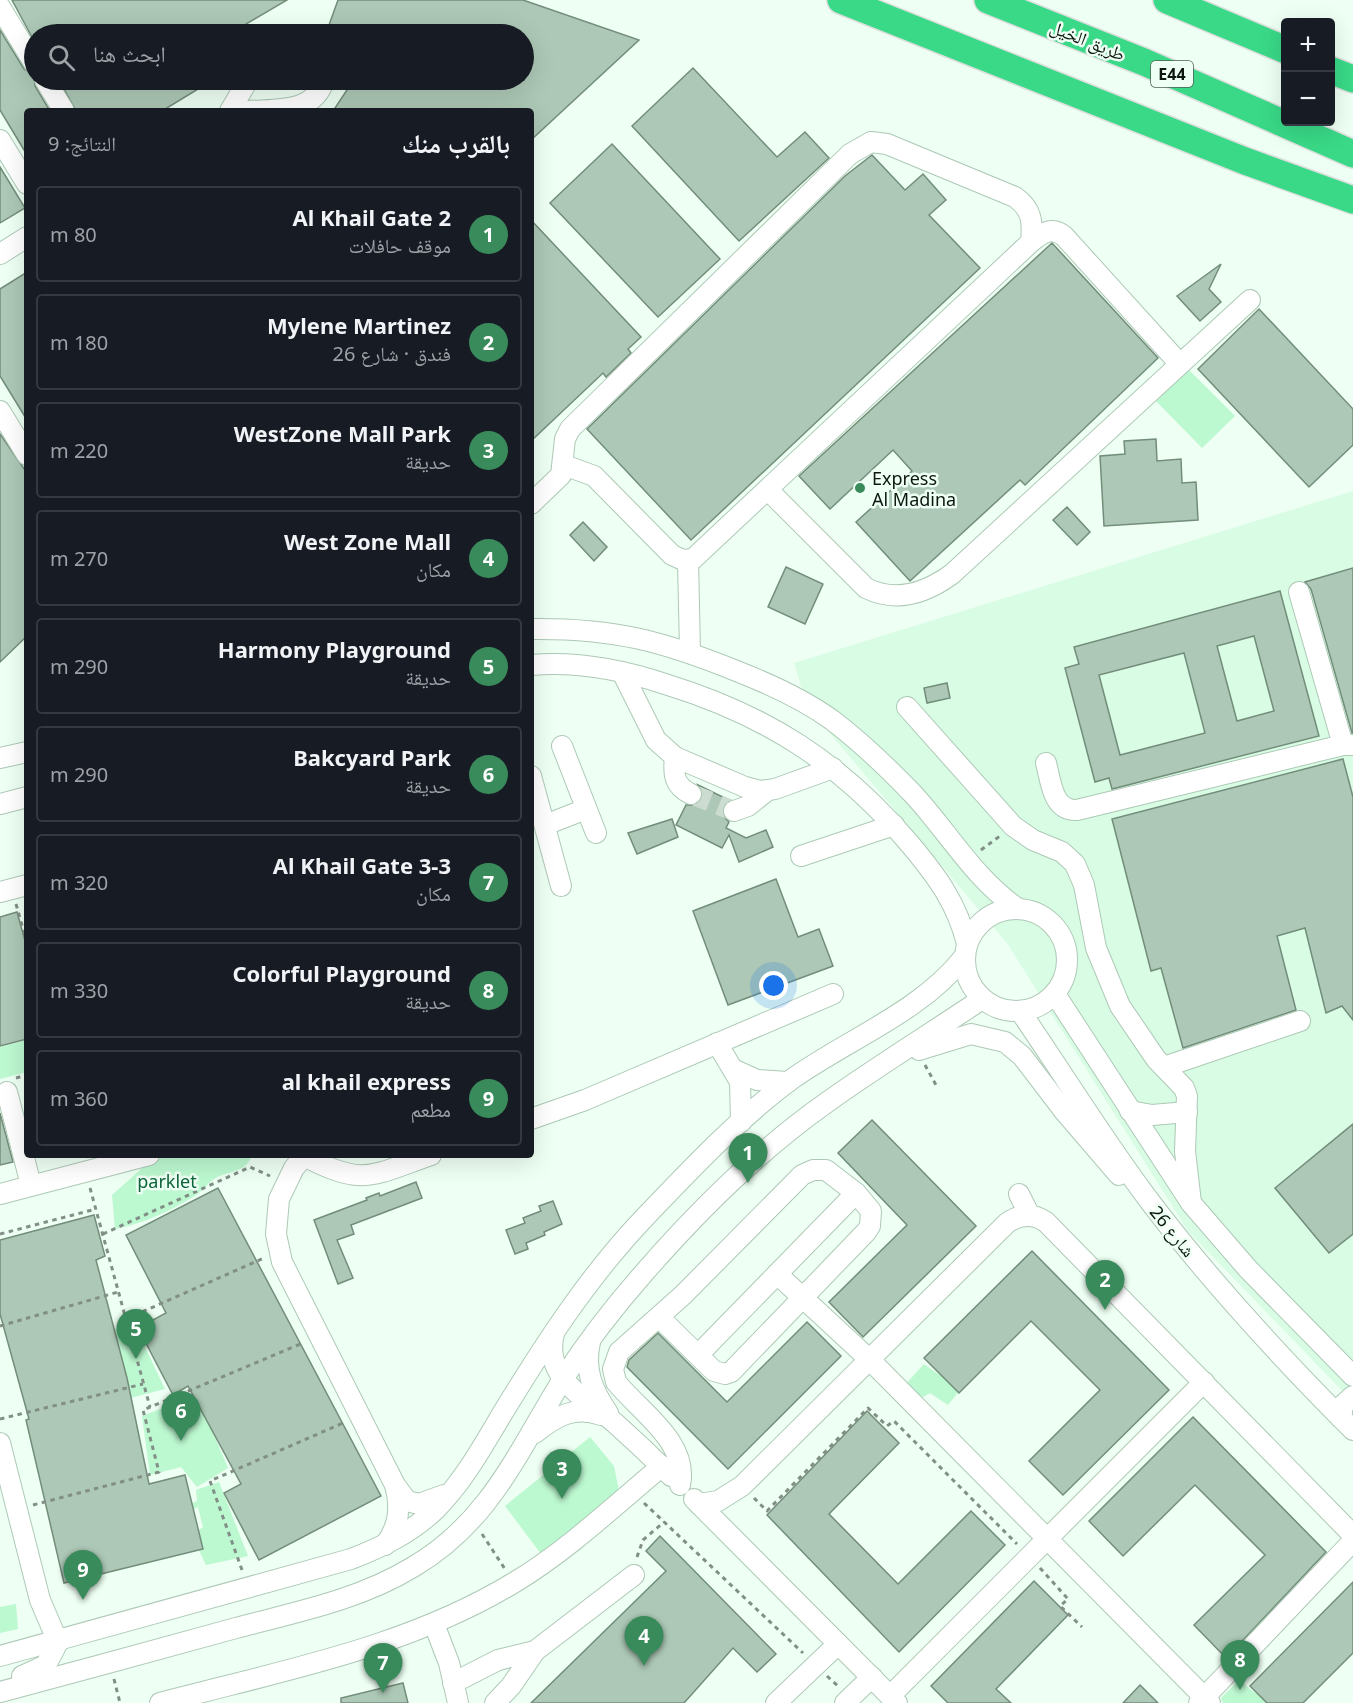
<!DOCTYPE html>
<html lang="ar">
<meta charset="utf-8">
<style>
:root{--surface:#171b24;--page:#20242c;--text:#f1f3f6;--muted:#9ea1a6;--line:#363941;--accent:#3a8b5c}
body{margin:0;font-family:"Noto Sans","Noto Naskh Arabic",sans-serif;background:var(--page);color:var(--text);direction:rtl}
.controls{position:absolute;right:18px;top:18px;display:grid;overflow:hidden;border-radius:6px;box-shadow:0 6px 24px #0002}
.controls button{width:54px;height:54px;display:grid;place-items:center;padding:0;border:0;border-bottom:2px solid var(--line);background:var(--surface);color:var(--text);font:30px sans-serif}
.you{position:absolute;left:774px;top:986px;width:21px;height:21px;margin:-15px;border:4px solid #fff;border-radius:50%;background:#1a73e8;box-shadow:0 0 0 9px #1a73e833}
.badge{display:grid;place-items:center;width:39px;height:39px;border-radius:50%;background:var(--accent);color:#fff;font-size:20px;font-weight:700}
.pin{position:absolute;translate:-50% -50px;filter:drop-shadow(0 2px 3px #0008)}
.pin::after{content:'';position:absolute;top:32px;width:21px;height:18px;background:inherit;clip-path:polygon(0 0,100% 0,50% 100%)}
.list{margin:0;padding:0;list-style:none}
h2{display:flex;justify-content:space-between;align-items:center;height:78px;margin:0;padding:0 24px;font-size:26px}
h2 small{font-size:20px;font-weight:400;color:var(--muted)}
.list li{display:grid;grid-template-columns:39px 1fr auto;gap:18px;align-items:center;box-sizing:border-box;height:96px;margin:0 12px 12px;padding:0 12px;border:2px solid var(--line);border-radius:6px}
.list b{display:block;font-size:22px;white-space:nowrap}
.list p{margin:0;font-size:20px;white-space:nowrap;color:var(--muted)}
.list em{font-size:20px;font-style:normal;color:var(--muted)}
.icon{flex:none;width:33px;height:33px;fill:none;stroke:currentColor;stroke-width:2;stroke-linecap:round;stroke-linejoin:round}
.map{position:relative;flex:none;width:1353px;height:1703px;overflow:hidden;direction:ltr}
.search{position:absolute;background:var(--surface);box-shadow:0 6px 24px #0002;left:24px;top:24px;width:510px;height:66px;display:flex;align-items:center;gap:15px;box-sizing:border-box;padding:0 21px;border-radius:33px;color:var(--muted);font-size:22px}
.panel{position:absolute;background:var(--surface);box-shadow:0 6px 24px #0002;left:24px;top:108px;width:510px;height:1050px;border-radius:6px;direction:rtl}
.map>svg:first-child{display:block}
</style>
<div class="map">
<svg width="1353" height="1703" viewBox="0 0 1353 1703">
<rect width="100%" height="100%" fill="#eefff3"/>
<polygon fill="#d8fce4" points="1353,491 1353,1402 1188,1231 1007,943 807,706 794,663"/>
<g fill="#bcf8d0">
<polygon points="1187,368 1235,416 1202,448 1155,400"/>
<polygon points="27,1040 27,1072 0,1079 0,1047"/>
<path d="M157,1155H252C246,1174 228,1170 214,1179C207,1184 201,1193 193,1197C168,1212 142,1224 115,1229L112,1195Z"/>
<polygon points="134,1324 165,1389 130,1398 115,1329"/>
<polygon points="924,1364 941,1376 952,1372 964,1385 948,1405 930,1393 918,1400 904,1386"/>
<polygon points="197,1395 228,1468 197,1487 181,1467 150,1475 142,1416"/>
<polygon points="590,1437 614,1466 619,1491 541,1554 505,1506"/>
<polygon points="219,1482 248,1556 206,1565 197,1546 201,1544 199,1530 203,1527 198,1507 194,1509 192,1503 197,1501 196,1490"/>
<polygon points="16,1604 18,1629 0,1633 0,1607"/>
<polygon points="1239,1680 1255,1693 1265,1687 1275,1703 1223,1703 1221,1698"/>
</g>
<g fill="#adc8b6" stroke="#738d7b" stroke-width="1.5" fill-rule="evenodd">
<polygon points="12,0 287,0 246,24 239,34 34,34 34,41"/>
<polygon points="338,0 523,0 639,40 531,140 531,111 333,111 347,90 348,80 524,80 524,34 340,34 329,25"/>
<polygon points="0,30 24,69 34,75 35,86 50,111 27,111 27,155 0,110"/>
<polygon points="693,68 777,157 805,132 829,158 739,241 632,126"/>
<polygon points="59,80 213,80 162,111 76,111"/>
<polygon points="612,144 720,259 658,317 550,203"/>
<polygon points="872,155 905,190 923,174 946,200 929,215 980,268 691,540 587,429 845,176"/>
<polygon points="0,167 25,208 0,223"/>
<polygon points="531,220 641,337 628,349 631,353 606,377 603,373 531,441"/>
<polygon points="1052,243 1158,358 1025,485 1020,480 910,581 856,522 912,471 893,450 830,509 799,476"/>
<polygon points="1221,264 1209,289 1221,302 1200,321 1177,296"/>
<polygon points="27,272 27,420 0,376 0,289"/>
<polygon points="1259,309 1353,409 1353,445 1309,487 1198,369"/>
<polygon points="0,434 27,473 27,636 0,662"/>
<polygon points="1156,439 1157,461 1181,459 1182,483 1196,482 1198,520 1104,526 1100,456 1125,454 1124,441"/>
<polygon points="1067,507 1090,532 1077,545 1053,520"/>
<polygon points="583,522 607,547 594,561 570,535"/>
<polygon points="786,567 823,584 805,624 768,607"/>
<polygon points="1353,568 1353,733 1352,733 1311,589 1305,582"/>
<path d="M1280,591L1319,736L1112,789L1109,778L1095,782L1065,668L1079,664L1074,647ZM1254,636L1274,711L1237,721L1217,646ZM1184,653L1205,733L1120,755L1099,675Z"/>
<polygon points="947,683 950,698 927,703 924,688"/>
<polygon points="1343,759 1353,797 1353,1020 1342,1006 1326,1013 1305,928 1277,936 1296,1010 1183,1048 1161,968 1151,971 1112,819"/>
<polygon points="698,785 729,800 722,809 723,816 729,822 726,828 746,838 766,830 773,847 739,862 729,835 722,848 676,825 686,805 697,805 702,799 703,793"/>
<polygon points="672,819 678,837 637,854 628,833"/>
<polygon points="776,879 798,937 819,929 833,966 728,1005 693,911"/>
<polygon points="17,912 27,948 27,1039 0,1046 0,917"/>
<polygon points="0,1113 13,1162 0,1165"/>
<polygon points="872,1120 976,1226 863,1337 829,1302 907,1225 838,1153"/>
<polygon points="1353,1124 1353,1234 1329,1253 1275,1188"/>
<polygon points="416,1182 422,1198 351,1225 354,1234 337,1240 353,1278 338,1284 314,1220 367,1200 366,1198 379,1193 380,1196"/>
<polygon points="218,1188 381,1496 259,1560 224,1493 241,1484 188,1386 173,1395 138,1328 166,1313 126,1235"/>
<polygon points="553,1201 562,1224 544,1232 545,1235 526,1243 528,1249 515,1254 506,1230 525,1223 523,1218 541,1211 539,1206"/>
<polygon points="94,1215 105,1256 96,1260 127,1378 149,1484 185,1475 203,1549 64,1583 26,1420 29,1419 0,1314 0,1240"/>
<polygon points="1032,1251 1169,1390 1063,1495 1029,1461 1100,1390 1031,1321 959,1393 924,1358"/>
<polygon points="807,1322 841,1356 728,1469 627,1367 629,1360 658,1333 727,1402"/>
<polygon points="867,1411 899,1443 829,1514 898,1584 971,1511 1005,1545 899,1652 767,1515"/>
<polygon points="1193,1417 1326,1552 1226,1658 1194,1625 1265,1555 1195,1485 1123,1556 1089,1521"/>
<polygon points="660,1536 776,1654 757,1672 733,1648 684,1703 531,1703 666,1571 646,1551"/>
<polygon points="1034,1581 1068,1615 996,1689 1011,1703 948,1703 931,1686"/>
<polygon points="1353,1582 1353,1653 1303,1703 1267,1703 1250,1686"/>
<polygon points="403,1683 408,1703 341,1703 341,1698"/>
<polygon points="1140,1685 1158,1703 1123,1703"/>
</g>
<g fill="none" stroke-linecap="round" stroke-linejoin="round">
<polyline stroke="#ccdcd1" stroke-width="20" stroke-dasharray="20 10" stroke-linecap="butt" points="691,794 734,811"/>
<defs>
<g id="minor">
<polyline points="0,7 34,63"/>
<polyline points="45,80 64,111"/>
<polyline points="230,111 248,80"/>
<path d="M249,111C277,109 315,113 324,80"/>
<polyline points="0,140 27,184"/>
<polyline points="0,254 27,237"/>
<polyline points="0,411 27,455"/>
<path d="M564,465L594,476L672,555L683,560L693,559L1031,242C1042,233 1052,226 1064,236L1179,363"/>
<path d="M769,491L866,588C896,603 926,593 952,574L1250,300"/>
<path d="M531,504L561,475L565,439L570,429L850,154L871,142L887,144L1015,197C1032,209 1033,222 1031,242"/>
<polyline points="688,560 690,652"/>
<polyline points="1299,592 1343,745"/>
<path d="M531,629C614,628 663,641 739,672C772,685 803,699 832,720C861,742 887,767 913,794C948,832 974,878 1017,908"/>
<path d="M531,665C576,661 623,670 665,684C766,715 840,762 909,843C936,875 957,903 967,944"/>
<polyline points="622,672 656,740 675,757 745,787 760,791 775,789 833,768"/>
<polyline points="907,707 1013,826 1033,840 1062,852 1075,864 1084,885 1096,948 1120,1006 1156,1059 1184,1088 1187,1096 1185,1151 1191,1203"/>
<polyline points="562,746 596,833"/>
<path d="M675,757C673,774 674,786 691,794"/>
<polyline points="0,758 27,752"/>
<path d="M1046,763C1051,781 1052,811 1077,810L1343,745H1353"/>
<polyline points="531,776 561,886"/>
<polyline points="0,804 27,797"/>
<polyline points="734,811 748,806 768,790"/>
<polyline points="545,825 586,809"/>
<polyline points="801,856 894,825"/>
<polyline points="0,892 27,885"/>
<circle cx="1016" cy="960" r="51"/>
<polyline points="1055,994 1191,1203 1248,1269 1353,1376"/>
<path d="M1020,1011C1064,1075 1104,1141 1151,1203C1212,1283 1282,1359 1353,1430"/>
<polyline points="717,1043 740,1082 741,1122"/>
<polyline points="919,1050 971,1034 1005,1042 1022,1056 1064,1111 1119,1175"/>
<polyline points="1164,1067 1300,1021"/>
<polyline points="735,1070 757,1080 788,1082"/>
<polyline points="7,1092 31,1185"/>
<polyline points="1130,1111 1152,1115 1187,1112"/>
<polyline points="531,1119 585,1100 833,994"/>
<polyline points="305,1155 294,1168 279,1199 276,1234 282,1262 395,1485 407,1501 419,1504 444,1495"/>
<path d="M304,1156C364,1187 370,1176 431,1155"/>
<polyline points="0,1194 149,1155"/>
<polyline points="1019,1194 1030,1216"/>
<polyline points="777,1274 870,1360 1210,1703"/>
<path d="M659,1317L714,1371L725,1374L731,1372L866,1232L870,1226L871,1211L856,1193L826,1170H813L802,1175L683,1295L619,1352L613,1369L616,1382C640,1412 689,1442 680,1485"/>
<path d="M554,1334C542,1379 589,1400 616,1424C635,1441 653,1458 671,1476"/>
<path d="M590,1342C584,1369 592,1390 608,1413"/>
<polyline points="698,1355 856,1193"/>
<polyline points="1341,1418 1343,1405 1353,1396"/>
<path d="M535,1433C555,1417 574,1405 601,1415"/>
<polyline points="0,1443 40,1600 58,1642 46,1665 22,1676"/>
<polyline points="694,1499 897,1703"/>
<path d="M699,1504L718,1501L742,1486L1007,1223C1020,1214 1033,1213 1046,1222L1353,1535"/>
<path d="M385,1545C399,1527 401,1506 395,1485"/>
<polyline points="434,1624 449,1663 458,1703"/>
<path d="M0,1656L351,1559C382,1547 411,1533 436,1509C469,1476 490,1432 515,1393C554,1330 595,1269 647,1215C692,1168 739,1118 792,1079C848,1039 921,1012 964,957"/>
<polyline points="453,1683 498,1660 535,1651"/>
<path d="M0,1692C79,1671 157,1650 236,1628C296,1612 359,1600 413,1567C490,1522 518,1451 563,1379C587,1342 614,1307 643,1274C697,1212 758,1151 826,1103C876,1067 930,1034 982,999"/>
<polyline points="890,1696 1204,1382"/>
<path d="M160,1703C280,1671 407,1648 515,1582C568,1550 614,1506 662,1466"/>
<polyline points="495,1703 511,1686 535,1651 634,1575"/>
<polyline points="776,1703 838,1644"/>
<polyline points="845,1703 872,1677"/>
<polyline points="1199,1703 1353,1541"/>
</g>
<g id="highway">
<polyline points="841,0 1245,161 1353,200"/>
<polyline points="988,0 1144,62 1353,154"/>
<polyline points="1167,0 1286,50"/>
<polyline points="1330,70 1353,79"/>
</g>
</defs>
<use href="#minor" stroke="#adc9b6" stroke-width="22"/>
<use href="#highway" stroke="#dddfde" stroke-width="30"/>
<g stroke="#828f86" stroke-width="3" stroke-dasharray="4.5 4.5" stroke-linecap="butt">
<polyline points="981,850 1000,836"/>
<polyline points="16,904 27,943"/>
<polyline points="925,1065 936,1085"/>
<polyline points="16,1078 27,1075"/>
<polyline points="90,1188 150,1407"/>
<polyline points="0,1234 96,1209"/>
<polyline points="103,1234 250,1167 270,1176"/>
<polyline points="126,1319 264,1258"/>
<polyline points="0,1326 118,1292"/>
<polyline points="0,1419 143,1384"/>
<polyline points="754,1498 767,1511 868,1408 887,1426 894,1421 1017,1544"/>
<polyline points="644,1503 803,1653"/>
<polyline points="33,1505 159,1472 143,1410 303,1343"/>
<polyline points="482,1534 505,1569"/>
<polyline points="637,1557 643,1540 664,1522"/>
<polyline points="1040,1568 1068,1599 1060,1606 1082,1627"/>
<polyline points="242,1570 210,1481 343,1423"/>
<polyline points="827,1676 838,1686"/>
<polyline points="114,1679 120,1703"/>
</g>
<use href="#minor" stroke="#fff" stroke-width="20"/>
<use href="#highway" stroke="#39d987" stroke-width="27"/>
</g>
<circle fill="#3a8b5c" stroke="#eefff3" stroke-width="2" cx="860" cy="488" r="6"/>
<g text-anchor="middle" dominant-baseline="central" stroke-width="5" stroke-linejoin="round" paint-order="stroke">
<rect fill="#eefff3" stroke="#505d54" stroke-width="1.5" x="1151" y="61" width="42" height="26" rx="4.5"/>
<g font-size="16" font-weight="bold" fill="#0d1710">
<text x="1172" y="74">E44</text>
</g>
<g font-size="18" fill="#0d1710" stroke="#eefff3">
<text transform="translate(1088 40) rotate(22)">طريق الخيل</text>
<text transform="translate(1173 1231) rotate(51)">شارع 26</text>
</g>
<g font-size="18" fill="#0d1710" stroke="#eefff3" text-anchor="start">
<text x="872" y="478">Express<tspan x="872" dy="21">Al Madina</tspan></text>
</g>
<g font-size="18" fill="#0e653b" stroke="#eefff3">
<text x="167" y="1181">parklet</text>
</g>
</g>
</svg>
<div class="controls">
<button>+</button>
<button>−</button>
</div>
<div class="you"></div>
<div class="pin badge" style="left:748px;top:1183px">1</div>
<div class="pin badge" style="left:1105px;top:1310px">2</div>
<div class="pin badge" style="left:562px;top:1499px">3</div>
<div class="pin badge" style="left:644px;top:1666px">4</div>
<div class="pin badge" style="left:136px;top:1359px">5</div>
<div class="pin badge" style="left:181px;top:1441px">6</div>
<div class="pin badge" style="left:383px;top:1693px">7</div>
<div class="pin badge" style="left:1240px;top:1690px">8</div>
<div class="pin badge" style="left:83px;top:1600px">9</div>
<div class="search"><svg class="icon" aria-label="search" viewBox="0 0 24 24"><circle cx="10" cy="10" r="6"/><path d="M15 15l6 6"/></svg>ابحث هنا</div>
<section class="panel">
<h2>بالقرب منك<small>النتائج: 9</small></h2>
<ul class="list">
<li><span class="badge">1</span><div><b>Al Khail Gate 2</b><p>موقف حافلات</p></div><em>80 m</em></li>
<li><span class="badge">2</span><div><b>Mylene Martinez</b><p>فندق · شارع 26</p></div><em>180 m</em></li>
<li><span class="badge">3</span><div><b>WestZone Mall Park</b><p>حديقة</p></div><em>220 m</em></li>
<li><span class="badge">4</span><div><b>West Zone Mall</b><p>مكان</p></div><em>270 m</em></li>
<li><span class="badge">5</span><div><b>Harmony Playground</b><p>حديقة</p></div><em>290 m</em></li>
<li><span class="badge">6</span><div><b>Bakcyard Park</b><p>حديقة</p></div><em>290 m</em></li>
<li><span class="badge">7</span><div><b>Al Khail Gate 3-3</b><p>مكان</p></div><em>320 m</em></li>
<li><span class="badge">8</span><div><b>Colorful Playground</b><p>حديقة</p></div><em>330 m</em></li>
<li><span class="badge">9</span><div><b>al khail express</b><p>مطعم</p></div><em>360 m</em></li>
</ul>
</section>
</div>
